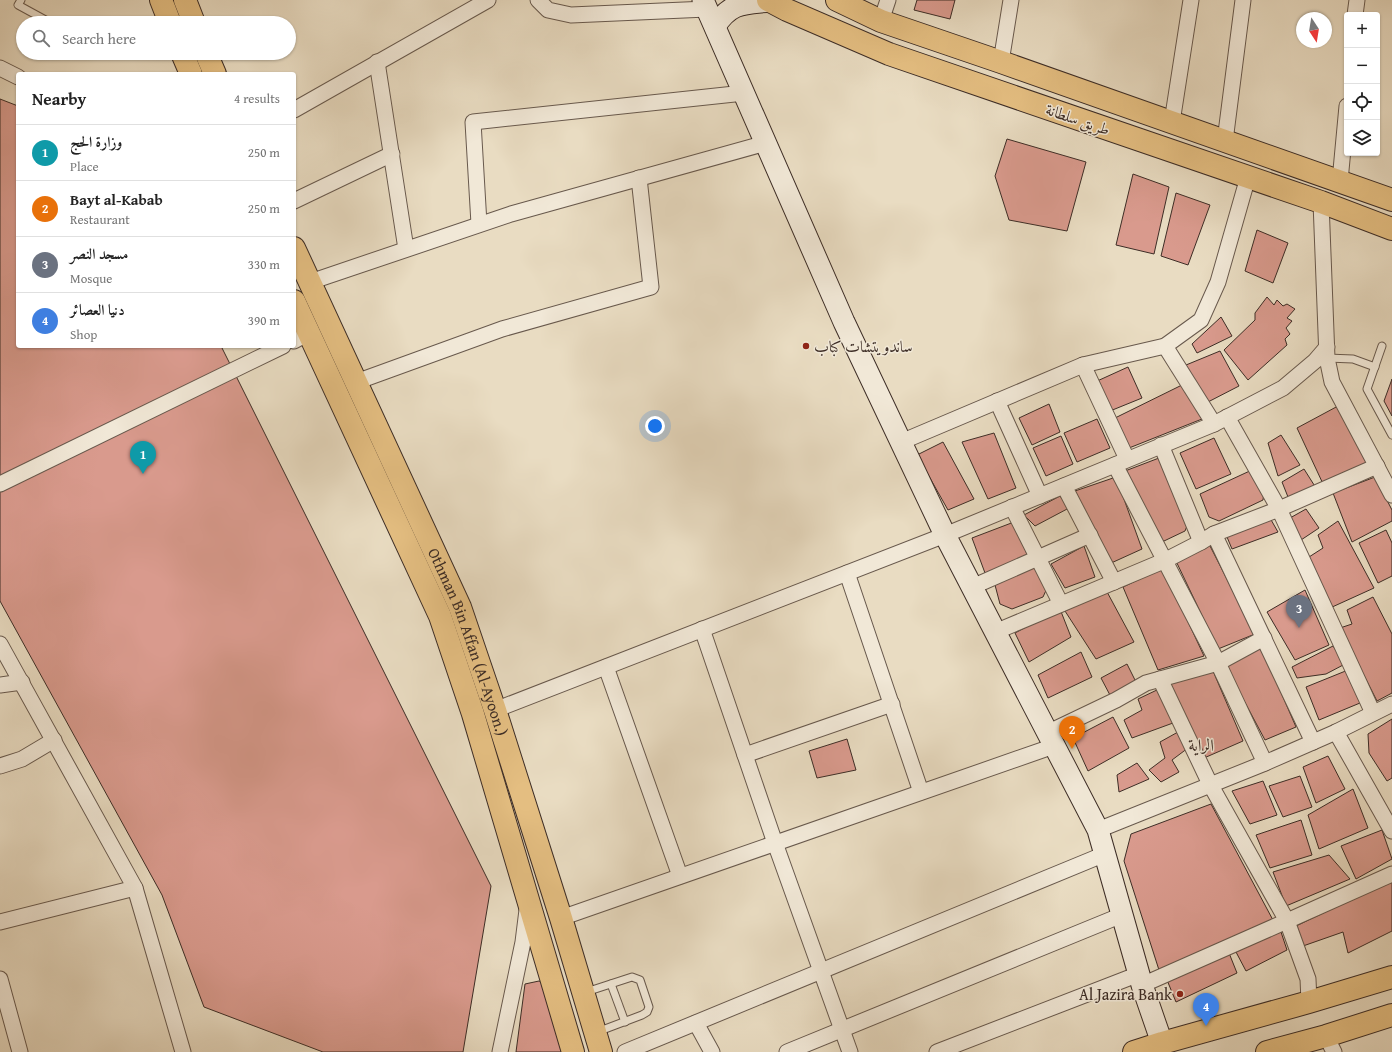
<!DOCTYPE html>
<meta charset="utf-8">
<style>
:root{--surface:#fff;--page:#f6f6f6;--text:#222;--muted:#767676;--line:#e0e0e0;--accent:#2563eb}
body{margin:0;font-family:"Gentium Book Plus",Amiri,serif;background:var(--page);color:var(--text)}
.controls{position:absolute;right:12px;top:12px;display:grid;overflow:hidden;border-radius:4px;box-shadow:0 1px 3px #0004}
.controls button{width:36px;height:36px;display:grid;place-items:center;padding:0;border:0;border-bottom:1px solid var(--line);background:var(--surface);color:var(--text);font:20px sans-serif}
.compass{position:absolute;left:1296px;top:12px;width:36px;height:36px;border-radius:50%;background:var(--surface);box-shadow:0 1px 3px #0004;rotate:168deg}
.you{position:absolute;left:655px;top:426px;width:14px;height:14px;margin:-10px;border:3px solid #fff;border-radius:50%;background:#1a73e8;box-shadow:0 0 0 6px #1a73e833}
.badge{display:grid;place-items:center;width:26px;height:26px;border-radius:50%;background:var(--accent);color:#fff;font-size:13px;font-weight:700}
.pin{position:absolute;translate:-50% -33px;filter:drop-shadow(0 1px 2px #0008)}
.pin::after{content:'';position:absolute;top:21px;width:14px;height:12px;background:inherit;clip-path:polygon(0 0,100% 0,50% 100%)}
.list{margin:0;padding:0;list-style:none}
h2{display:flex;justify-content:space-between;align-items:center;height:52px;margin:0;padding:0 16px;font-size:17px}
h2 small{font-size:13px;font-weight:400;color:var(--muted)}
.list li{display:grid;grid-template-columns:26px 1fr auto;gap:12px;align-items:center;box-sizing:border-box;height:56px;padding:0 16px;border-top:1px solid var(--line)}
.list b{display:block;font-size:15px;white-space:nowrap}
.list p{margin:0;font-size:13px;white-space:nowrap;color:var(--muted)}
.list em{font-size:13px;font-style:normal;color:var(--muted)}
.icon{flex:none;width:22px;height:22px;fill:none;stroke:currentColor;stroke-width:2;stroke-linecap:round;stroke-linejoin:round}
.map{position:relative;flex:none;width:1392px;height:1052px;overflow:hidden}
.search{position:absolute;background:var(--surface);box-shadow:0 1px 3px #0004;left:16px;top:16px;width:280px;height:44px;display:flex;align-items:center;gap:10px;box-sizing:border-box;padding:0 14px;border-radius:22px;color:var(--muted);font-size:15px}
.panel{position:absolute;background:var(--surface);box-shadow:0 1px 3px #0004;left:16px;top:72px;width:280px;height:276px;border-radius:4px}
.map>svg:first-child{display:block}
</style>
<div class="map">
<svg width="1392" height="1052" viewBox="0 0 1392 1052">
<rect width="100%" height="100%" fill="#e9dcc2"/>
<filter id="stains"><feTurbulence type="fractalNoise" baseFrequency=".005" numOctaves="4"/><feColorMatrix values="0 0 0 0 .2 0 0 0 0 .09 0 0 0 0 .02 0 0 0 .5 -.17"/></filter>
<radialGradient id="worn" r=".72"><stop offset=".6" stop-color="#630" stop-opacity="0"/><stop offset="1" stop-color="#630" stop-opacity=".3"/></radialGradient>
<g fill="#d99a8d" stroke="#3d2d26">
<polygon points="917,0 955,0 950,19 914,10"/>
<polygon points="0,99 18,106 18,346 221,346 491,886 463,1052 323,1052 204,1007 162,895 0,601"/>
<polygon points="1007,139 1086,162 1067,231 1009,220 995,176"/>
<polygon points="1133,174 1169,187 1154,254 1116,245"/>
<polygon points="1176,193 1210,205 1188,265 1161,256"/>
<polygon points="1257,230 1288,243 1273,283 1245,271"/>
<polygon points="1267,297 1274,305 1277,300 1283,306 1287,304 1295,309 1287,318 1292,321 1286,328 1290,334 1285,339 1287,345 1248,380 1224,350 1255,320 1255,313"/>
<polygon points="1221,317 1232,336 1197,353 1192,344"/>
<polygon points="1220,351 1239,386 1206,403 1186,365"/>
<polygon points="1128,367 1142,398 1110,411 1095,382"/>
<polygon points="1392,379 1392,416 1384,401"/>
<polygon points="1184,384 1202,419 1129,448 1115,418"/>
<polygon points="1049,404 1060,432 1032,445 1019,418"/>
<polygon points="1338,406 1367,464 1324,486 1297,428"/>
<polygon points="1097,419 1110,448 1077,462 1064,433"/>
<polygon points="994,433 1016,488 988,499 962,442"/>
<polygon points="1281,435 1300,465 1278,476 1268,443"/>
<polygon points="1061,436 1073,464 1046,476 1033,448"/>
<polygon points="1214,438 1231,474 1196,489 1180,453"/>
<polygon points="943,442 974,499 948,510 917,455"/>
<polygon points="1159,458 1189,521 1185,531 1164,541 1158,538 1125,471"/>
<polygon points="1254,469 1264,492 1263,500 1219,521 1209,517 1200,494"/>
<polygon points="1304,469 1316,488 1290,502 1282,482"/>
<polygon points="1116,477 1142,549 1109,564 1075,491"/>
<polygon points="1375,477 1392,510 1392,521 1352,542 1333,493"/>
<polygon points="1060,496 1069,508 1035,526 1024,515"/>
<polygon points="1306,509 1319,528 1301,540 1290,518"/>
<polygon points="1270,518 1278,532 1232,549 1227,537"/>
<polygon points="1338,521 1374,588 1330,608 1309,557 1323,548 1318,535"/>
<polygon points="1014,522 1029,559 985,573 972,538"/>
<polygon points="1386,530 1392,543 1392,576 1378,583 1359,543"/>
<polygon points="1209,544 1255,634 1218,649 1175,559"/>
<polygon points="1084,546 1095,577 1065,588 1051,564"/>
<polygon points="1035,566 1048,586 1043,597 1012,609 1000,604 995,585"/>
<polygon points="1163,568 1204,656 1158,670 1123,587"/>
<polygon points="1106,590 1134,642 1096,659 1065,611"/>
<polygon points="1305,590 1329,645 1295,660 1267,612"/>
<polygon points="1373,597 1392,634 1392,693 1377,701 1340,628 1352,624 1347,610"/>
<polygon points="1060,609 1071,637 1029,662 1015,633"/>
<polygon points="1261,646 1296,727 1265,740 1225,665"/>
<polygon points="1333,646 1345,664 1326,674 1297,678 1292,667"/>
<polygon points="1081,652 1092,677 1048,698 1038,675"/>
<polygon points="1127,664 1136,682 1111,697 1101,678"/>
<polygon points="1348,670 1360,703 1319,720 1306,687"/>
<polygon points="1213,671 1243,741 1204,758 1169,682"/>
<polygon points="1159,689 1173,723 1132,738 1124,720 1142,710 1138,699"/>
<polygon points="1113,717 1129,748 1088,771 1073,738"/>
<polygon points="1392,719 1392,778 1387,781 1369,753 1368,734"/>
<polygon points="1178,732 1188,748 1172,760 1179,772 1161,782 1149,770 1165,758 1160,742"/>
<polygon points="847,739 856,770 817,778 809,751"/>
<polygon points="1328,756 1345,789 1316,803 1303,767"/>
<polygon points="1137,763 1149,779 1119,792 1117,775"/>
<polygon points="1300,776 1312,807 1283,817 1269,786"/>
<polygon points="1263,781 1277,815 1250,824 1232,791"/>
<polygon points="1353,789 1368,828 1319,849 1308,815"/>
<polygon points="1211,804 1274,922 1159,970 1124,861 1131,834"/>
<polygon points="1301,820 1312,855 1270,868 1256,835"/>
<polygon points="1382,830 1392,859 1356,879 1341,846"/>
<polygon points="1329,855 1350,879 1286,906 1273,872"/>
<polygon points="1392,880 1392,931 1348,953 1343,932 1303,946 1296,926"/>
<polygon points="1280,929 1287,950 1246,971 1236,952"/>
<polygon points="1229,953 1237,973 1176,1002 1167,980"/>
<polygon points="539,981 544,983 565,1052 516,1052 525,984"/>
</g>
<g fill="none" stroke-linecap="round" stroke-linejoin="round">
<defs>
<g id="lane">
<polyline points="21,0 18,5 51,23"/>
<polyline points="1382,346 1367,389 1392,435"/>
<polyline points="1327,358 1353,359 1375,367"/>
<polyline points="611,984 625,1022"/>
<polyline points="586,992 632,977 640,980 649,1007 647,1012 642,1015 597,1032"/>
</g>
<g id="street">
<polyline points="538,0 548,10 571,15 707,9"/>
<polyline points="1355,15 1357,0"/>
<polyline points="881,21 888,0"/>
<polyline points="377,62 406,249"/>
<polyline points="1001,62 1011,0"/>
<polyline points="0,68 18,77"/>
<polyline points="294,110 488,0"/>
<polyline points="1172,122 1191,0"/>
<polyline points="1225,141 1243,0"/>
<polyline points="1340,181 1347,106"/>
<polyline points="294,201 392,154"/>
<polyline points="1321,202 1327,358 1332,382 1392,495"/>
<polyline points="479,224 473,122 744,93"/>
<polyline points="310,282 511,214 766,143"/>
<polyline points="294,341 309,333"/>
<polyline points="1165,346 1214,424"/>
<polyline points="1083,365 1127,459"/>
<polyline points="356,382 502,329 651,287 639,178"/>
<polyline points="997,401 1040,496"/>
<polyline points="1227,417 1279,509 1377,466"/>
<polyline points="901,442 1083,365 1165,346 1201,320 1218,282 1248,177"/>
<polyline points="1161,445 1201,542"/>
<polyline points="1115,465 1218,663 1265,763"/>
<polyline points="0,484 283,346"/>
<polyline points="1064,486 1114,582"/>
<polyline points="1012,507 1061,604"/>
<polyline points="1214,534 1313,742"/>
<polyline points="847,573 921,792"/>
<polyline points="972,587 1090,535"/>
<polyline points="702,629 775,843 850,1052"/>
<polyline points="995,632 1166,560 1201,542 1214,534 1279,509 1373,713"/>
<polyline points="0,644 135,888 183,1052"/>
<polyline points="606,667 680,876"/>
<polyline points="1160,679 1210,784 1287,921 1308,979 1309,1002"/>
<polyline points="0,685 22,682"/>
<polyline points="495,710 945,535 1214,424 1283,388 1315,361 1327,347"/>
<polyline points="1336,732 1392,831"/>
<polyline points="1047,733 1116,700 1146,683 1218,663 1264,638"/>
<polyline points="745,755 892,704"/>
<polyline points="0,766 22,759 54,740"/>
<polyline points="1098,830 1265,763 1336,732 1392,704"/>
<polyline points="561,918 1054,746"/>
<polyline points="0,922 135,888"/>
<polyline points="0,979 20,1052"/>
<polyline points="1142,985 1287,921 1392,874"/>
<polyline points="696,1023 712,1052"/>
<polyline points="1326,1036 1334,1052"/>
<polyline points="500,1052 523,942 527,910"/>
<polyline points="625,1052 1105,854"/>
<polyline points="787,1052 1122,915"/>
<polyline points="937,1052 1139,974"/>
</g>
<g id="secondary">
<polyline points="703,0 844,322 945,535 1098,830 1142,985 1162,1043"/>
<path d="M715,26C731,2 743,4 770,1"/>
</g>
<g id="primary">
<polyline points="161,0 170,23"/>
<polyline points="185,0 194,23"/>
<polyline points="768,0 787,10 889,54 1321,202 1392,229"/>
<polyline points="837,0 881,21 1001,62 1392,200"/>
<polyline points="182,53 191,74"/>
<polyline points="206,53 215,74"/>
<path id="s1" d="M294,248L460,607L495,710L561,918L601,1052"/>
<polyline points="294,301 440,616 473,714 573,1052"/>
<polyline points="1134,1052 1162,1043 1309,1002 1392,977"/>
<polyline points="1267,1052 1326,1036 1392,1015"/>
</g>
</defs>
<use href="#lane" stroke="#68594d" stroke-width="9"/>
<use href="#street" stroke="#68594d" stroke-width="17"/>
<use href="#secondary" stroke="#3d2d26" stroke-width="23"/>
<use href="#primary" stroke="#3d2d26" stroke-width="24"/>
<use href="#lane" stroke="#f1e8d7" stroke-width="7"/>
<use href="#street" stroke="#f1e8d7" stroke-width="15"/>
<use href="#secondary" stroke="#f1e8d7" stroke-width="21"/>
<use href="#primary" stroke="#e4be81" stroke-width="22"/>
</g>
<g fill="#8f2418" stroke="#f1e8d7" stroke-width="1.5">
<circle cx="806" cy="346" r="4"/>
<circle cx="1180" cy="994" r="4"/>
</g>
<g text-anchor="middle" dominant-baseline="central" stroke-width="3" stroke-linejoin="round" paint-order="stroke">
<g font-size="16" fill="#3d2d26" stroke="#f1e8d7">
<text transform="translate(1078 119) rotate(19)">طريق سلطانة</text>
<text stroke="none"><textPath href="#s1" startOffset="431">Othman Bin Affan (Al-Ayoon.)</textPath></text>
</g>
<g font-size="16" fill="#3d2d26" stroke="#f1e8d7" text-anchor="start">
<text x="814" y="346">ساندويتشات كباب</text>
<text x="1172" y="994" text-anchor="end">Al Jazira Bank</text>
</g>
<g font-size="17" fill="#3d2d26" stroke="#f1e8d7">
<text x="1201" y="744">الراية</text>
</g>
</g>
<rect width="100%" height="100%" filter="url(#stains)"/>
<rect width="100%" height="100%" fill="url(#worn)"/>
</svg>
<div class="controls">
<button>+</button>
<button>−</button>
<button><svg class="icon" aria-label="locate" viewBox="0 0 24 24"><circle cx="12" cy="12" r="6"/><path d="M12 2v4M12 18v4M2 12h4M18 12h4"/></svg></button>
<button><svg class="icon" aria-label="layers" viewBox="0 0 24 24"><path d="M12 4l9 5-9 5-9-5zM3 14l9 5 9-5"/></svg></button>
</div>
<svg class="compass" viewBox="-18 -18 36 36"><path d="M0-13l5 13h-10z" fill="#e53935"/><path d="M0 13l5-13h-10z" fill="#767676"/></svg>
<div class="you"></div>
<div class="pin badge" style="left:143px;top:474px;background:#0f9aa8">1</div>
<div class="pin badge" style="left:1072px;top:749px;background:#e8710a">2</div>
<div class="pin badge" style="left:1299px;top:628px;background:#6b7280">3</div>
<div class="pin badge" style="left:1206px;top:1026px;background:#3f7fe0">4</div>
<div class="search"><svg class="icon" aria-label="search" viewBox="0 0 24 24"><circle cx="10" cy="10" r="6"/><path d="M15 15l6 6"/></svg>Search here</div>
<section class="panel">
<h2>Nearby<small>4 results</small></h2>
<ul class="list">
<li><span class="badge" style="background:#0f9aa8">1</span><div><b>وزارة الحج</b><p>Place</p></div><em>250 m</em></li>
<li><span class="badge" style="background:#e8710a">2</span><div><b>Bayt al-Kabab</b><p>Restaurant</p></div><em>250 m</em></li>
<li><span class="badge" style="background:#6b7280">3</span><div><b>مسجد النصر</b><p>Mosque</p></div><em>330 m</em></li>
<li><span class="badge" style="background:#3f7fe0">4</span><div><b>دنيا العصائر</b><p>Shop</p></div><em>390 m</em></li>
</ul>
</section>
</div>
